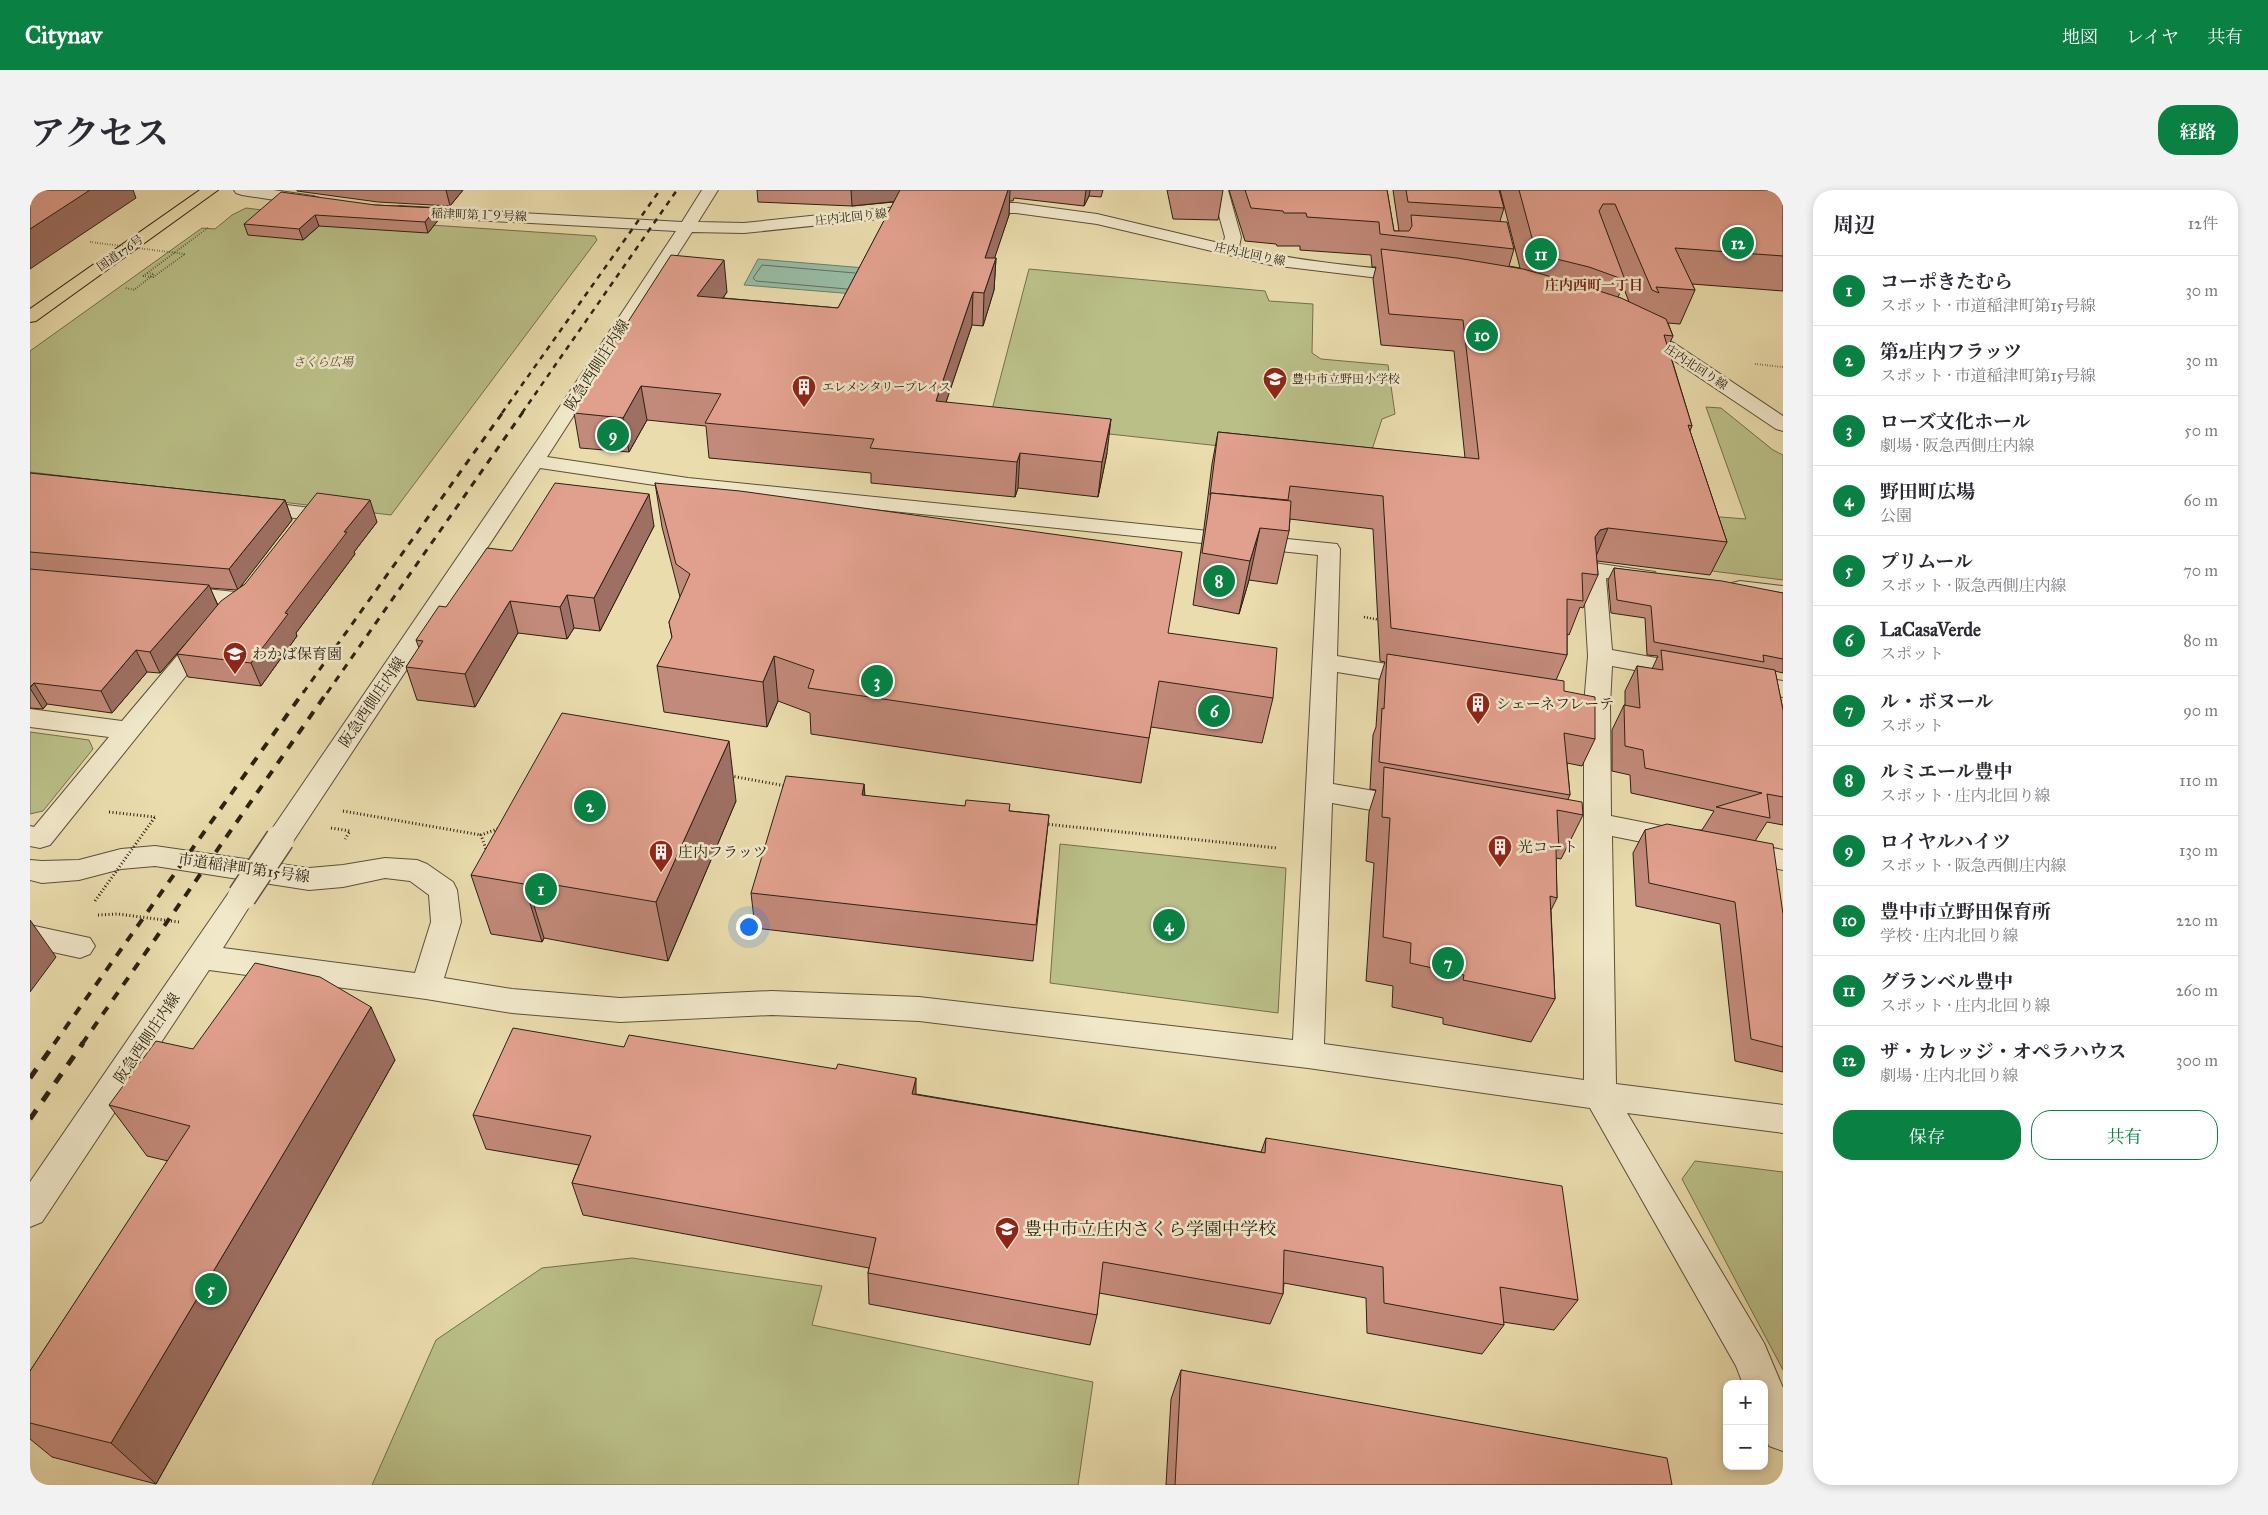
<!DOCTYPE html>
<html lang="ja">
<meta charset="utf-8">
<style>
:root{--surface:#fff;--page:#f2f2f3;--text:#2b2b33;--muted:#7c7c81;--line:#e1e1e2;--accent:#0b8043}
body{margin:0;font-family:"IM FELL Great Primer","Noto Serif JP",serif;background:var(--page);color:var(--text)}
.controls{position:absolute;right:15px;bottom:15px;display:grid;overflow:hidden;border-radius:10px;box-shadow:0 2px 8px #0003}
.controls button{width:45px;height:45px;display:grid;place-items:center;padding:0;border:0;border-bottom:1px solid var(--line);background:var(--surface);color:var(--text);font:25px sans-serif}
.you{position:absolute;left:718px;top:736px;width:18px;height:18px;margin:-12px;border:4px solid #fff;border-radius:50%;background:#1a73e8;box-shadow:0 0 0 8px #1a73e833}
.badge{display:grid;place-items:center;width:32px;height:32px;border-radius:50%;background:var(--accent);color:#fff;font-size:16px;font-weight:700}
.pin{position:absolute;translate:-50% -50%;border:2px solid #fff;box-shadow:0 1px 5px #0006}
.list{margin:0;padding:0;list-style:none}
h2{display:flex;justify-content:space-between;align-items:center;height:65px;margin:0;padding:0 20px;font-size:21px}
h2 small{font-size:16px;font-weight:400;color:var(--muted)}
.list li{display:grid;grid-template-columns:32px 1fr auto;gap:15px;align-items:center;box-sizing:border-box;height:70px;padding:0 20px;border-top:1px solid var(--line)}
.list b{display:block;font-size:19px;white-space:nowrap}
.list p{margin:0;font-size:16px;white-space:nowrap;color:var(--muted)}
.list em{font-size:16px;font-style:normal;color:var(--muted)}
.actions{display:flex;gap:10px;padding:15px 20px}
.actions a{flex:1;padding:11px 0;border:1px solid var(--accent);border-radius:20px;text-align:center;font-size:18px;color:var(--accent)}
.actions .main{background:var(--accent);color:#fff}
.map{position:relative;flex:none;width:1753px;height:1295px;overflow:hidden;border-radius:20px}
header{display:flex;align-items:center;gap:30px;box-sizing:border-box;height:70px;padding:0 25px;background:var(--accent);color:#fff}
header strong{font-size:24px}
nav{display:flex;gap:28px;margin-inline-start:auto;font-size:18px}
.intro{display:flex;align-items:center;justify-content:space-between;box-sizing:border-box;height:120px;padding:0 30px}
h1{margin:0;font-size:35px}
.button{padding:12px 22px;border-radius:20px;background:var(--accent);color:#fff;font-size:18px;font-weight:700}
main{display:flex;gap:30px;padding:0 30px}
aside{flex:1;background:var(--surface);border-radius:20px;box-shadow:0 2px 8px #0003}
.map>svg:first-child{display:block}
</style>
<header>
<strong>Citynav</strong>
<nav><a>地図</a><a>レイヤ</a><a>共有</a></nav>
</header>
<div class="intro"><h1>アクセス</h1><a class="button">経路</a></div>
<main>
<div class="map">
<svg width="1753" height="1295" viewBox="0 0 1753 1295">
<rect width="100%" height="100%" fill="#eadcad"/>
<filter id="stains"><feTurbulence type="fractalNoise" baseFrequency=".004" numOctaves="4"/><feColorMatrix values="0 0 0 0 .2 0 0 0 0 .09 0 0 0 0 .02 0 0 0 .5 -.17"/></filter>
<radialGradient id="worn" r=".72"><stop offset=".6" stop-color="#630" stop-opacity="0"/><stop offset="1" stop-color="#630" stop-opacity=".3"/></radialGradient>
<g fill="#babf88" stroke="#72704d">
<polygon points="216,18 296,28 565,46 567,50 361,325 0,282 0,161 172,38 185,39 202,25"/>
<polygon points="999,79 1235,101 1239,111 1283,114 1282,163 1291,169 1358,175 1365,224 1352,229 1338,272 959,231"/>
<polygon points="1676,217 1691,218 1743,260 1753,265 1753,390 1682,381 1665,325 1716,329"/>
<polygon points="0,542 59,550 63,559 13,621 0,624"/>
<polygon points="1030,654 1256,678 1248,823 1020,793"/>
<polygon points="1665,971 1753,982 1753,1180 1652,989"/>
<polygon points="602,1068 792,1096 782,1135 1063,1192 1048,1295 342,1295 406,1150 512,1078"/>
</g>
<polygon fill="#98bca6" stroke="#6c7e6b" points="728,69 835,78 824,104 714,95"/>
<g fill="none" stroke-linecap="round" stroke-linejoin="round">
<polyline stroke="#626e5c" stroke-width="1" points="817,99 726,91 723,88 732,75 825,83"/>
<defs>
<g id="minor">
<polygon points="204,0 243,0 283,6 289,8 291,11 289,14 283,16 212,5 206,3"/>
<polygon points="672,0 688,0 668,32 714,33 896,14 902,16 904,19 902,22 896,24 714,43 662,42 517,267 658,288 1307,354 1310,359 1307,466 1388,479 1397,481 1400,487 1397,493 1388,495 1307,482 1303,594 1380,607 1390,610 1393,617 1390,624 1380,627 1302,613 1294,854 1554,890 1554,515 1558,466 1553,380 1556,375 1564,373 1625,382 1628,387 1625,392 1617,394 1576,388 1582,460 1660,474 1669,476 1672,482 1669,488 1660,490 1582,476 1580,515 1581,626 1652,640 1662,643 1666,650 1662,657 1652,660 1582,646 1586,894 1753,915 1753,943 1597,923 1734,1153 1753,1198 1753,1261 1739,1256 1734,1243 1734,1194 1713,1194 1706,1176 1560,918 1278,878 889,831 742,825 590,832 482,823 396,809 179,780 12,1032 0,1037 0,992 202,698 212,695 222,698 226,706 193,758 385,783 401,732 399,705 380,691 355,688 313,697 279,700 125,676 91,679 49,690 12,693 0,690 0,670 12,671 49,670 91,659 125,656 279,678 313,675 355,668 387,670 397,674 423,692 427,700 431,732 414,788 482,799 590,808 742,801 889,807 1263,850 1288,365 658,300 510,278 260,656 250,659 240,656 236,649 240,642 511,245 646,41 370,26 364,24 362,21 364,18 370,16 652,32"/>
<path d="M1182,0H1198L1211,47L1209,57C1266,71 1324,76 1382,82L1388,83L1391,87L1388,91L1382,92L1241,75L1067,34L986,23H941L935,21L933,18L935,15L941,13H986L1067,24L1193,54L1195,47Z"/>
<polygon points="1604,137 1644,153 1753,226 1753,241 1746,239 1630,161 1598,146 1595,142 1598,138"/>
<polygon points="223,311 281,318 289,319 292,324 289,329 281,330 215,322 212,317 215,312"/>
<polygon points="1710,391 1753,396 1753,410 1702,403 1699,398 1702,393"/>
<polygon points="146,396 215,403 223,405 227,410 223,415 215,417 138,408 134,403 138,398"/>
<polygon points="176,438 184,441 188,446 184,451 20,655 10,658 0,656 0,636 4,637 79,547 0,537 0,519 92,531 168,441"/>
<polygon points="1712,484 1753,491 1753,507 1703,498 1700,492 1703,486"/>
<polygon points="1709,651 1753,660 1753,680 1699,668 1695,661 1699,654"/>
<polygon points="0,735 60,748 65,756 60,764 50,768 0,757"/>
</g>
<polygon id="highway" points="170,0 188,0 6,131 0,132 0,119"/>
</defs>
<use href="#minor" stroke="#5b5039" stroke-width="2"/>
<use href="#highway" stroke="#2b2112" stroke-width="2"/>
<g stroke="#2b2112" stroke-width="2" stroke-dasharray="0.5 2" stroke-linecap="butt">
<polyline points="113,86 123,87 155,64"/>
<polyline points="96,98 104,100 124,84 116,83"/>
<polyline points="1725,174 1753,177"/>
</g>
<polyline stroke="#2b2112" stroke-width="2.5" stroke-dasharray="1 2" stroke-linecap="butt" points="1334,427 1350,430"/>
<g stroke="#2b2112" stroke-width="3" stroke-dasharray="1 2.5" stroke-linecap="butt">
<polyline points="701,586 756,596"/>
<polyline points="313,621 451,645"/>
<polyline points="79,622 125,627"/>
<polyline points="1015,634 1247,658"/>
<polyline points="301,638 320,641 315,649"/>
<polyline points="457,662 451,645 470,638"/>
<polyline points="68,725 88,724 149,732"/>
</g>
<use href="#minor" fill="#f1e8ca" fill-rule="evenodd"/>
<use href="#highway" fill="#eadcad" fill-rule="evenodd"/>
<g stroke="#2b2112" stroke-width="2.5" stroke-dasharray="5.5 5.5" stroke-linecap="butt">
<polyline points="472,223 630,0"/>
<polyline points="492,223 647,0"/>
</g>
<g stroke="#2b2112" stroke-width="3" stroke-dasharray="7 7" stroke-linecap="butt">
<polyline points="273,503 473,222"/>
<polyline points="297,503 493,222"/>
</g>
<g stroke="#2b2112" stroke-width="4" stroke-dasharray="9 9" stroke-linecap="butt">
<polyline points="24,854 274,501"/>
<polyline points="52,854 298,501"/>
</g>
<g stroke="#2b2112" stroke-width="5" stroke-dasharray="11 11" stroke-linecap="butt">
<polyline points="0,888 25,853"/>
<polyline points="0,929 53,853"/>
</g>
<defs>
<polyline id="minor-bridge" points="212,706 250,649"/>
</defs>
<use href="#minor-bridge" stroke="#5b5039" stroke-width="31" stroke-linecap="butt"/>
<g stroke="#2b2112" stroke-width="2" stroke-dasharray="0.5 2" stroke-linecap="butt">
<polyline points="60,52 155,64"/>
<polyline points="113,86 179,37"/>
</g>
<polyline stroke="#2b2112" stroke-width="3" stroke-dasharray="1 2.5" stroke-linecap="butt" points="65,711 125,627"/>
<use href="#minor-bridge" stroke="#f1e8ca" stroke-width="28"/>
</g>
<g fill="#c28a7a" stroke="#2b2112" fill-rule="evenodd">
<polygon points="267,0 433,0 420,16 348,12 267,1"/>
<polygon points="727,0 1073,0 1071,7 1059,6 1054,16 984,8 983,11 979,11 979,25 964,68 966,68 964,100 953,136 942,135 916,212 1077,263 1068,307 988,298 985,307 841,293 841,283 679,268 676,236 617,230 599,262 550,258 544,223 577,170 576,166 697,102 693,108 808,118 864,12 822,16 728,12"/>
<polygon points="1137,0 1193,0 1188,30 1143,29"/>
<path d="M1199,0H1357L1364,41H1369L1363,0H1469L1474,18L1470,31L1484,59L1479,76L1490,78L1470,0H1753V101L1662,94L1665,100L1650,134L1638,133L1643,146L1638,157L1662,236L1660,241L1697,352L1680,385L1567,371L1568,385L1553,418L1550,417L1539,445L1537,444V465L1526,490L1534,501L1565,549L1552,576L1537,573L1540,605L1538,609L1553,625L1531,669L1526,668L1527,708L1521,720L1525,809L1501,852L1413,834V828L1362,817L1363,796L1336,791L1344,673L1336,671L1339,622L1346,600L1340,599L1343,545L1346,537L1349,491L1355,472L1350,471L1343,339L1260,329L1259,341L1247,394L1219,390L1209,424L1163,415L1174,338L1182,274L1188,242L1435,268L1424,161L1351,155L1343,89L1346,77H1342L1341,65L1270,60V56H1247L1246,54L1215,51ZM1593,96L1599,112L1588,107Z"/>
<polygon points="345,15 406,18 409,29 398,43 289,36 273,50 218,45 214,34"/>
<path d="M0,283L255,310L262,330L210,397L347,332L324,362L325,364L266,443L267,446L231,496L158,487L147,464L158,451L130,483L117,482L82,523L17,514L13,519L0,518ZM180,398L207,400L188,415Z"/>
<polygon points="625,293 1138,443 1243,508 1232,553 1121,537 1111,593 781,544 780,523 748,511 737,537 634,522 627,476 642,448 639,432 650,407 632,337"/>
<polygon points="624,336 570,441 544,438 537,449 488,443 445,517 387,510 376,477 389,458 386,450 416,417 482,361"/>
<polygon points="1584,378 1753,403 1753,483 1745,481 1753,520 1753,635 1737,632 1725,651 1753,724 1753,882 1705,871 1690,734 1606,716 1603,663 1615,640 1672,640 1684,621 1601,603 1600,585 1582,581 1582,540 1594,515 1595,515 1595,501 1607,476 1622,479 1628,466 1617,465 1615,428 1581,423 1578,390"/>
<polygon points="834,594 835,606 1019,625 1003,771 725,738 721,703"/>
<polygon points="706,611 638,771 514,748 512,752 461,744 441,685"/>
<polygon points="594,857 886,904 1231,962 1236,948 1548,1110 1524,1140 1473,1132 1474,1135 1452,1164 1337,1143 1336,1108 1254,1093 1253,1104 1240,1134 1069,1103 1067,1125 1060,1155 839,1114 838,1083 839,1078 553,1025 542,993 549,975 456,959 443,925"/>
<polygon points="163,859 365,870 126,1294 22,1267 0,1249 0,1181 138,971 117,966 79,915"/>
<polygon points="1151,1180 1642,1295 1136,1295 1141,1209"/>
</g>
<g fill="#9e7063" stroke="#2b2112">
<polygon points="59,0 103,0 106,8 0,79 0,39"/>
<polygon points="416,0 433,0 420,16"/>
<polygon points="821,0 879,0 879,10 822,16"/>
<polygon points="978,0 980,0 979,25 954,100 955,68"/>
<polygon points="1056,0 1060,0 1059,6 1054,16"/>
<polygon points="406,18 409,29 398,43 395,32"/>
<polygon points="285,25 289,36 273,50 269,39"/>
<polygon points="966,68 964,100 953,136 954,103"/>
<polygon points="694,70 697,102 671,139 667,106"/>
<polygon points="943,102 942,135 905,245 906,211"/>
<polygon points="611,196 617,230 599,262 593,228"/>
<polygon points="1081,229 1077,263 1068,307 1072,272"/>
<polygon points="990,263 988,298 985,307 987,272"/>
<polygon points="619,304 624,336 570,441 564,408"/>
<polygon points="255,310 262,330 208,400 199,379"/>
<polygon points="340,310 347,332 324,362 325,364 266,443 267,446 231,496 221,473 255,423 314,342"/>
<polygon points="1230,338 1219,390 1209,424 1220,371"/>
<polygon points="1578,338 1564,371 1565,347 1570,340"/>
<polygon points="179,395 188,416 130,483 120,462"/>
<polygon points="537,405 544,438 537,449 530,417"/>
<polygon points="480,411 488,443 445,517 435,484"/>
<polygon points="106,460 117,482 82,523 71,501"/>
<polygon points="744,466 748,511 737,537 733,492"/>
<polygon points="4,493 17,514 13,519 0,498"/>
<polygon points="699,551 706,611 638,771 626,712"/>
<polygon points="834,594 835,630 832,605"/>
<polygon points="496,690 514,748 512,752 494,694"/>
<polygon points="0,730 26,767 0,802"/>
<polygon points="341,817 365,870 126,1294 81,1253"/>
<polygon points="886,888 886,921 882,904"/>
</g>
<g fill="#e1a08e" stroke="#2b2112">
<polygon points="0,0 60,0 0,39"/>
<polygon points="870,0 978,0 955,68 966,68 954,103 943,102 906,211 1081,229 1072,272 990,263 987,272 840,258 844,249 675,233 691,204 611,196 593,228 544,223 579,166 576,166 641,65 694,70 667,106 808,118"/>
<polygon points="1215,0 1357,0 1364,41 1379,41 1382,36 1381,25 1477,32 1484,59 1350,44 1349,32 1277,27 1276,23 1254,23 1253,21 1221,18"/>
<polygon points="1376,0 1469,0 1474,18 1378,12"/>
<polygon points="1489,0 1753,0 1753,66 1645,58 1665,100 1626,97 1629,103 1622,100 1585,14 1573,14 1569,21 1595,90 1559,77 1502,63 1505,59"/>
<polygon points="251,2 345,15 406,18 395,32 285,25 269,39 214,34"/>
<polygon points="1351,59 1427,68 1493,79 1544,93 1591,108 1636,129 1643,146 1634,145 1662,236 1658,235 1697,352 1578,338 1570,340 1565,347 1568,385 1552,383 1553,411 1537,409 1537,465 1361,438 1353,306 1260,296 1258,310 1181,303 1180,305 1188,242 1449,269 1433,130 1359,124"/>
<polygon points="0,283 255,310 199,379 0,362"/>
<polygon points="525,293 619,304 564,408 537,405 530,417 480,411 435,484 376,477 393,451 386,450 409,416 416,417 457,358 482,361"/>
<polygon points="625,293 710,301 1152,362 1138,443 1247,458 1243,508 1129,491 1119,548 778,498 784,480 744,466 733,492 627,476 642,447 639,432 660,384 646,374"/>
<polygon points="287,303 340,310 314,342 317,342 255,423 258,424 221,473 147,464 191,411 215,394"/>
<polygon points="1181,303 1261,311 1259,341 1230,338 1220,371 1172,363"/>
<polygon points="1584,378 1692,391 1753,403 1753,469 1733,465 1734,472 1624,452 1621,416 1587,410"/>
<polygon points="0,379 179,395 120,462 106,460 71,501 4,493 0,497"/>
<polygon points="1631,460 1745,480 1753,520 1753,607 1737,604 1740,628 1686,617 1732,603 1615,578 1613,560 1595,556 1594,515 1610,518 1607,476 1633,480"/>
<polygon points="1357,464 1534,491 1534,501 1565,507 1565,549 1534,543 1540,605 1349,572 1352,518 1354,519"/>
<polygon points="532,523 699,551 626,712 496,690 494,694 441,685"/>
<polygon points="1354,577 1552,612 1553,625 1527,620 1529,660 1526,659 1527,708 1520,706 1525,809 1433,790 1434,785 1380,773 1381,753 1353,747 1360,628 1352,627"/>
<polygon points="756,586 834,594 832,605 935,616 936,610 980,614 979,621 1019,625 1006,735 721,703"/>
<polygon points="1637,634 1743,654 1753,724 1753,857 1721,849 1705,712 1619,693 1615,640"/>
<polygon points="225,773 290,787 341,817 81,1253 0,1233 0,1181 160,936 79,915 126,851 163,859"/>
<polygon points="483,838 594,857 599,845 806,879 808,874 886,888 882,904 1235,963 1236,948 1532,996 1548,1110 1470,1097 1474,1135 1354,1113 1353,1077 1254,1060 1253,1104 1073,1072 1067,1125 838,1083 846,1048 542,993 561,946 443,925"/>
<polygon points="1151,1180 1637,1268 1642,1295 1145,1295"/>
</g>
<defs>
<symbol id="school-pin" viewBox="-11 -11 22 30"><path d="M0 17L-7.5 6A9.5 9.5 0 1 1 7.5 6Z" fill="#8f2418" stroke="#f1e8ca"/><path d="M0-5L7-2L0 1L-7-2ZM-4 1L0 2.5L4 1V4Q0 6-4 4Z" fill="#fff"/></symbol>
<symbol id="building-pin" viewBox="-11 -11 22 30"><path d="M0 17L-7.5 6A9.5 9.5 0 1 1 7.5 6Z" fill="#8f2418" stroke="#f1e8ca"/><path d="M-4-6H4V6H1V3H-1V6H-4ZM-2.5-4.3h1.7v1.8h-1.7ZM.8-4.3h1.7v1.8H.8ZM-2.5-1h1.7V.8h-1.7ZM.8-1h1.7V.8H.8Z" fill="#fff"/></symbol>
</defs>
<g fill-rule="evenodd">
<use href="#school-pin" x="1231" y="175" width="28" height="38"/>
<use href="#building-pin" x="760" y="183" width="28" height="38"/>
<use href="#school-pin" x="191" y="450" width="28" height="38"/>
<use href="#building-pin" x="1434" y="500" width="28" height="38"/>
<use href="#building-pin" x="1456" y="643" width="28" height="38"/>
<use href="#building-pin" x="617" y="648" width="28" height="38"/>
<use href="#school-pin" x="963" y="1025" width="28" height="38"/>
</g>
<g text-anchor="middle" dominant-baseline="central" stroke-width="5" stroke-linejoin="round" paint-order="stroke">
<g font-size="12" fill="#2b2112" stroke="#f1e8ca">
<text transform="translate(449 25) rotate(2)">稲津町第１９号線</text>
<text transform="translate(821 27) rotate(-6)">庄内北回り線</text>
<text transform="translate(90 63) rotate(-35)">国道176号</text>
<text transform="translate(1220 64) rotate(12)">庄内北回り線</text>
<text transform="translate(1666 177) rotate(33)">庄内北回り線</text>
</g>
<g font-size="12" font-style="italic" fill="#565035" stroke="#f1e8ca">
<text x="293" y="172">さくら広場</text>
</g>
<g font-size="12" fill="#2b2112" stroke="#f1e8ca" text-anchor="start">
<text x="1262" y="189">豊中市立野田小学校</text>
<text x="792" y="197">エレメンタリープレイス</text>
</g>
<g font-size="14" font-weight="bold" fill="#7a1f14" stroke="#f1e8ca">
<text x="1564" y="95">庄内西町一丁目</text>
</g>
<g font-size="15" fill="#2b2112" stroke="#f1e8ca">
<text transform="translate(567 175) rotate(-57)">阪急西側庄内線</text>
<text transform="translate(342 512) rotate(-56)">阪急西側庄内線</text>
<text transform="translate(214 678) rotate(8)">市道稲津町第15号線</text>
<text transform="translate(117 848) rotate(-56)">阪急西側庄内線</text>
</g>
<g font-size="15" fill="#2b2112" stroke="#f1e8ca" text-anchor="start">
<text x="222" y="464">わかば保育園</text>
<text x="1466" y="514">シェーネフレーテ</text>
<text x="1488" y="657">光コート</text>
<text x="648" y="662">庄内フラッツ</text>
</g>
<g font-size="18" fill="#2b2112" stroke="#f1e8ca" text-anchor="start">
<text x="994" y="1039">豊中市立庄内さくら学園中学校</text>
</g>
</g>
<rect width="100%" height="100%" filter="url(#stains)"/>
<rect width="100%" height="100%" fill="url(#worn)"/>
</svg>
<div class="controls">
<button>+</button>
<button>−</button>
</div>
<div class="you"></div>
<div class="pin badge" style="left:511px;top:699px">1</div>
<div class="pin badge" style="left:560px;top:616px">2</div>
<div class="pin badge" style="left:847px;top:491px">3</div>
<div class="pin badge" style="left:1139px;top:735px">4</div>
<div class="pin badge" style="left:181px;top:1099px">5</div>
<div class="pin badge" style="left:1184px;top:521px">6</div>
<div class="pin badge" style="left:1418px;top:773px">7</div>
<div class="pin badge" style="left:1189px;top:391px">8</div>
<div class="pin badge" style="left:583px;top:245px">9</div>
<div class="pin badge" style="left:1452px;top:145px">10</div>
<div class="pin badge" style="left:1511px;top:64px">11</div>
<div class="pin badge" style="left:1708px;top:53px">12</div>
</div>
<aside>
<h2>周辺<small>12件</small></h2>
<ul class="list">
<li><span class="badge">1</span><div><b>コーポきたむら</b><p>スポット · 市道稲津町第15号線</p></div><em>30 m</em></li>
<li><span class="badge">2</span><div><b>第2庄内フラッツ</b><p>スポット · 市道稲津町第15号線</p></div><em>30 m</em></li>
<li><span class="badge">3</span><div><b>ローズ文化ホール</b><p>劇場 · 阪急西側庄内線</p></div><em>50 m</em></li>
<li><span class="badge">4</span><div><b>野田町広場</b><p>公園</p></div><em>60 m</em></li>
<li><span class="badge">5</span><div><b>プリムール</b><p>スポット · 阪急西側庄内線</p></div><em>70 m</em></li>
<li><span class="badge">6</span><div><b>LaCasaVerde</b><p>スポット</p></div><em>80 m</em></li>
<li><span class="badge">7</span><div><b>ル・ボヌール</b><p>スポット</p></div><em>90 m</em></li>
<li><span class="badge">8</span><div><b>ルミエール豊中</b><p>スポット · 庄内北回り線</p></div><em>110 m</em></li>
<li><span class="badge">9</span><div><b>ロイヤルハイツ</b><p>スポット · 阪急西側庄内線</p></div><em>130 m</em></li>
<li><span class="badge">10</span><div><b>豊中市立野田保育所</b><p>学校 · 庄内北回り線</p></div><em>220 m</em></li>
<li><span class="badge">11</span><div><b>グランベル豊中</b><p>スポット · 庄内北回り線</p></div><em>260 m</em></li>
<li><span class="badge">12</span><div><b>ザ・カレッジ・オペラハウス</b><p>劇場 · 庄内北回り線</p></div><em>300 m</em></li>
</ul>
<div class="actions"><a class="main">保存</a><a>共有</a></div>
</aside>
</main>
